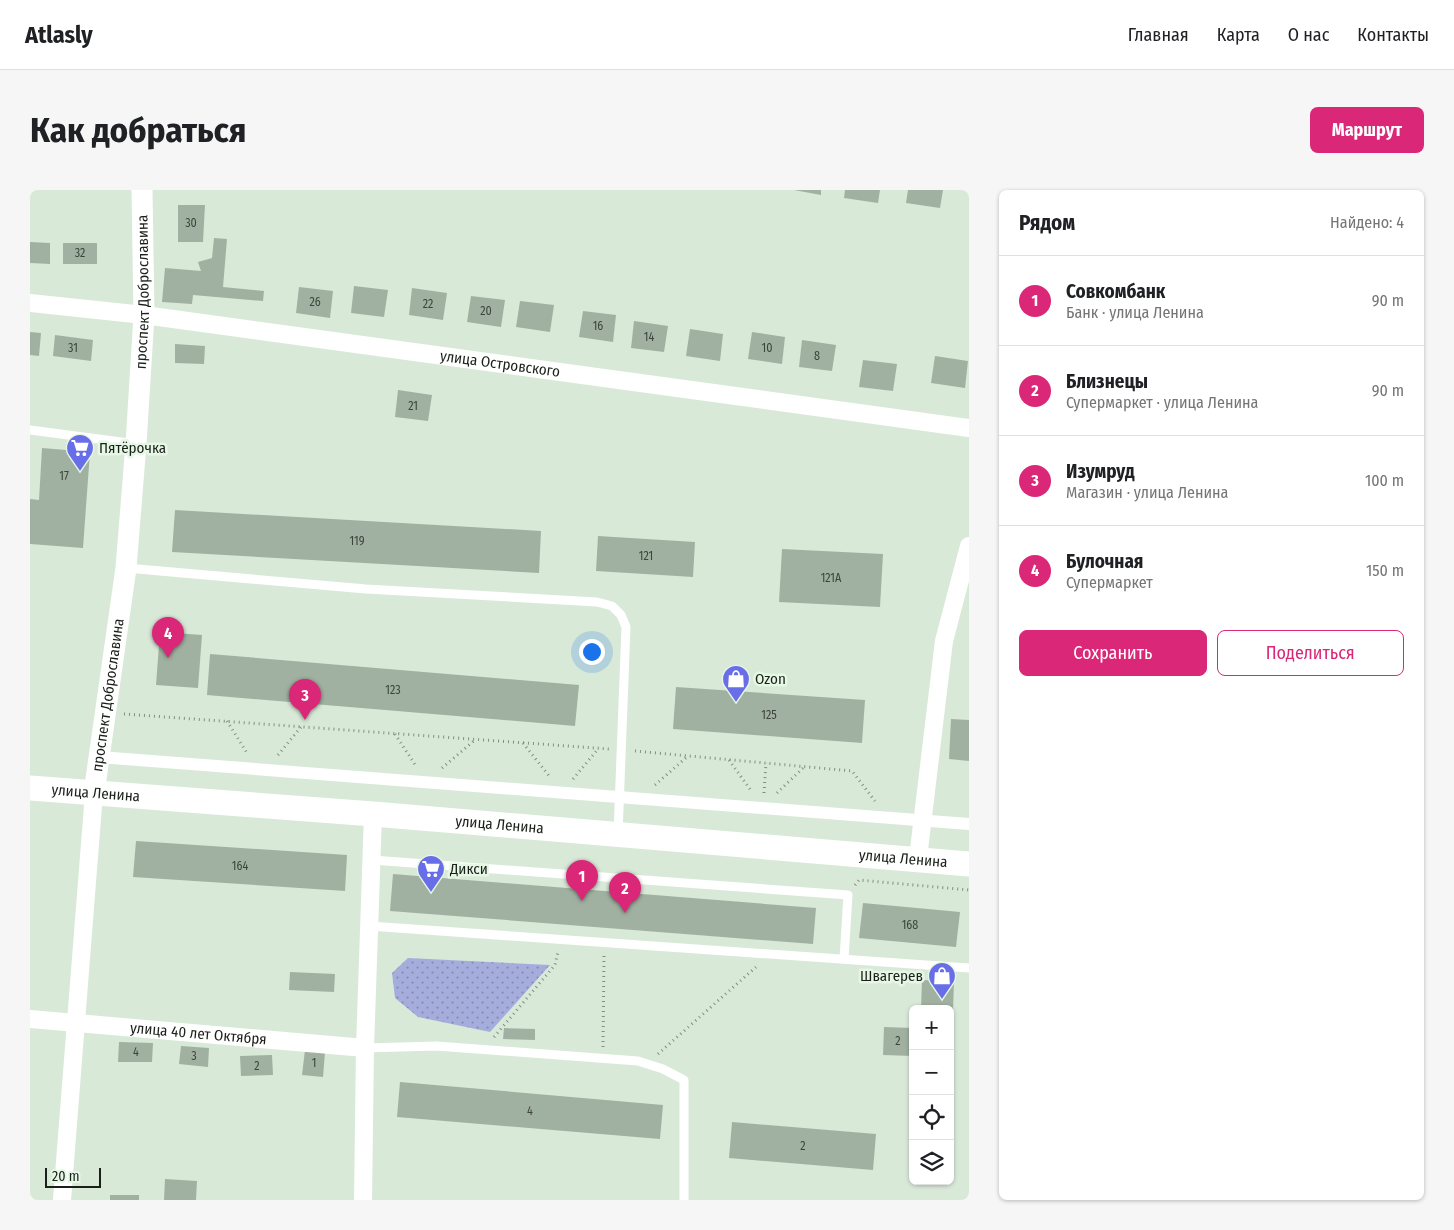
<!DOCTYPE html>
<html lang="ru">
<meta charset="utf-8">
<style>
:root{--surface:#fff;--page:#f6f6f6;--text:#202124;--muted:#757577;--line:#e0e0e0;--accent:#db2777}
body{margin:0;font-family:"Fira Sans Condensed",sans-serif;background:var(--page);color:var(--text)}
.controls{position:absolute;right:15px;bottom:15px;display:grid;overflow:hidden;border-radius:8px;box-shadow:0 1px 4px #0004}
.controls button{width:45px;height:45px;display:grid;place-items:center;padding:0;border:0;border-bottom:1px solid var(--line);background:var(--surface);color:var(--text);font:25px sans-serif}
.scale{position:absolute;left:15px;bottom:12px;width:56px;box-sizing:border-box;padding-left:5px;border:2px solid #1b201a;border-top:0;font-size:14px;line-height:18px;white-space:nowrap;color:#1b201a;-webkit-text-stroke:4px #e6f7e5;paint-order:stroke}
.you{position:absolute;left:561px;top:461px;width:18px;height:18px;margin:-12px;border:4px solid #fff;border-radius:50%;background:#1a73e8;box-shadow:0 0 0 8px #1a73e833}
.badge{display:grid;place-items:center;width:32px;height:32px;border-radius:50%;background:var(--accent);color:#fff;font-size:16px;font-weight:700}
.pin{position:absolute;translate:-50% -41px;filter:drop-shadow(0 1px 2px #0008)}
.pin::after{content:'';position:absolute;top:26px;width:18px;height:15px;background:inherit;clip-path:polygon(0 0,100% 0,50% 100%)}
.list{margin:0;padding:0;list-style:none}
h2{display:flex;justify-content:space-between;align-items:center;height:65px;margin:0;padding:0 20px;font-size:21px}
h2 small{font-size:16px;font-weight:400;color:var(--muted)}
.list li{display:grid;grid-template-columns:32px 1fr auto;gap:15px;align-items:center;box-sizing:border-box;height:90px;padding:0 20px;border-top:1px solid var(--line)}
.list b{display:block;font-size:19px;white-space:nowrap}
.list p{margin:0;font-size:16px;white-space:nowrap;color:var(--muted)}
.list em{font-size:16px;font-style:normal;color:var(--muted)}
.actions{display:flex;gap:10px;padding:15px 20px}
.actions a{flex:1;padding:11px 0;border:1px solid var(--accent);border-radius:8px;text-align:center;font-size:18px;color:var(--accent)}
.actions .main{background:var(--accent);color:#fff}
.icon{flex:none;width:28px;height:28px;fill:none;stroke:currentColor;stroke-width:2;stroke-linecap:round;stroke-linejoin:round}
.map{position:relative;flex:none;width:939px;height:1010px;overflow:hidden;border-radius:8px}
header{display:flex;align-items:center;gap:30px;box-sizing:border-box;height:70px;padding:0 25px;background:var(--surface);border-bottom:1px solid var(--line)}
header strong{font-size:24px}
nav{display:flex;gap:28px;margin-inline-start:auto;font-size:18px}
.intro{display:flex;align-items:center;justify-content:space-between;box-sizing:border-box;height:120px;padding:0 30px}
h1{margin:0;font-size:35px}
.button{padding:12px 22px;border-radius:8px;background:var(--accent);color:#fff;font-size:18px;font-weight:700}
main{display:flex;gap:30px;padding:0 30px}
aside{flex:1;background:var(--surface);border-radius:8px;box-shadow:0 1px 4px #0004}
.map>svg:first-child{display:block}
</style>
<header>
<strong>Atlasly</strong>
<nav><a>Главная</a><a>Карта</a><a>О нас</a><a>Контакты</a></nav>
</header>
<div class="intro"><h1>Как добраться</h1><a class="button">Маршрут</a></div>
<main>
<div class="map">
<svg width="939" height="1010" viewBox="0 0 939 1010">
<defs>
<pattern id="park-dots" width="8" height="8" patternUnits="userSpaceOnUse" patternTransform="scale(1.25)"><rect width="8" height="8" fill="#a5addd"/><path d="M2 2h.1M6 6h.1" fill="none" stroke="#868cb2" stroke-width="1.8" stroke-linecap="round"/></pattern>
</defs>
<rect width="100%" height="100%" fill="#d9e9d8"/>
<polygon fill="url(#park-dots)" points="378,768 520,775 460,842 388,827 365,808 362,783"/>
<g fill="#a1b1a1">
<polygon points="764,0 791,0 791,5"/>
<polygon points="815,0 850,0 848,13 814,8"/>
<polygon points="878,0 913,0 910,18 876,13"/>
<polygon points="148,15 175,15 173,52 148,52"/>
<polygon points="184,48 197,49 193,97 234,101 233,111 163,105 162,114 132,112 135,78 171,81 168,72 182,68"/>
<polygon points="0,52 20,53 20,74 0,73"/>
<rect x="33" y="53" width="34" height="21"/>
<polygon points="324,96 358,100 354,127 321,123"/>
<polygon points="269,97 303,101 300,128 266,123"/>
<polygon points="382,98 417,103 413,130 379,125"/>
<polygon points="441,106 475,110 471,137 437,132"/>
<polygon points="490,111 524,115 520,142 486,137"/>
<polygon points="553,121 586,125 583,152 549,147"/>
<polygon points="604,131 638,136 634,162 601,158"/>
<polygon points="660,139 693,144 690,171 656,166"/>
<polygon points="0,142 11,143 9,166 0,165"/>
<polygon points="722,142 755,147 752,174 718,169"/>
<polygon points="25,145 63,150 61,171 23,166"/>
<polygon points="772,150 806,155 802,181 769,177"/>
<polygon points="145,154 175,156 174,174 145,173"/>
<polygon points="905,166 938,171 935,198 901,193"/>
<polygon points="833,170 867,174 863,201 829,197"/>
<polygon points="368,200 402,205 398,231 365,227"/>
<polygon points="12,258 60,262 53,358 0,354 0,309 9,310"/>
<polygon points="145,320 511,341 509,383 142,362"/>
<polygon points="568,346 665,352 663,387 566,381"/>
<polygon points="752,359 853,364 850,417 749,412"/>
<polygon points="130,442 172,445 168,498 126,495"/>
<polygon points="180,464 549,495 545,536 177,505"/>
<polygon points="646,497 835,510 832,553 643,539"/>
<polygon points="921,529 939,530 939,571 919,569"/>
<polygon points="106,651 317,665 315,701 103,687"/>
<polygon points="363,684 786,718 783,754 360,721"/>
<polygon points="833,713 930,722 926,757 829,748"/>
<polygon points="260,782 305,784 304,802 259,800"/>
<polygon points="892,790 924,791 922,853 920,819 891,819"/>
<polygon points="854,837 883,838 883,866 853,865"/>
<polygon points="474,838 505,839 505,850 473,849"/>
<polygon points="89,852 123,853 122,872 88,872"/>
<polygon points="151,856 179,858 178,877 149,874"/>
<polygon points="275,860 295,862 293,887 272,885"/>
<polygon points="242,865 243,885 211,886 210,866"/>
<polygon points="370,892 633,915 630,949 367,927"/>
<polygon points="702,932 846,944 843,980 699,968"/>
<polygon points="135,989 167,991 166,1010 134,1010"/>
<rect x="80" y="1005" width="29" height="5"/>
</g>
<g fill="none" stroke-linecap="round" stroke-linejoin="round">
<g stroke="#838e82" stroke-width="3" stroke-dasharray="1 4" stroke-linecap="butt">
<polyline points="94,524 579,559"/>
<polyline points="197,531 217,563"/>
<polyline points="365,544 386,576"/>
<polyline points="493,553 520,587"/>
<polyline points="605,561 822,581 845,611"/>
<polyline points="248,565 271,537"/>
<polyline points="699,570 722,602"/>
<polyline points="412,578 445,550"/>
<polyline points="543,589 568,559"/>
<polyline points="625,595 658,566"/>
<polyline points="734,603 736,573"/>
<polyline points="747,603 774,577"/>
<polyline points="825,695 829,690 939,700"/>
<polyline points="464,847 525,775 528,762"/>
<polyline points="573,857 574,765"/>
<polyline points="628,864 726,777"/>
</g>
<g stroke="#fff" stroke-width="9">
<polyline points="0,240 106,254"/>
<polyline points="96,378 336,399 567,412 582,416 591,425 596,437 588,644"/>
<polyline points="342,670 818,705 814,769"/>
<polyline points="339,736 939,778"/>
<polyline points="335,858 406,856 608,871 633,879 654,890 654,1010"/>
</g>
<polyline stroke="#fff" stroke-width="12" points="69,567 939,634"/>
<g stroke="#fff" stroke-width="18">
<path id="s1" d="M0,113L114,125L939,238"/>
<polyline points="888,668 914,451 939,356"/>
<path id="s2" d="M0,829L335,858"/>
<polyline points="32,1010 64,603"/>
<polyline points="333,1010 335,858 343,624"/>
</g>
<path stroke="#fff" stroke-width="21" id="s3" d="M64,603L96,378L106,254L114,125L112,0"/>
<path stroke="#fff" stroke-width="25" id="s4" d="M0,598L343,624L939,674"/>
</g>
<defs>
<symbol id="supermarket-pin" viewBox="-11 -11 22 30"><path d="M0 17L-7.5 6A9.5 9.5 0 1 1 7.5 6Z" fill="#686ee7" stroke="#e6f7e5"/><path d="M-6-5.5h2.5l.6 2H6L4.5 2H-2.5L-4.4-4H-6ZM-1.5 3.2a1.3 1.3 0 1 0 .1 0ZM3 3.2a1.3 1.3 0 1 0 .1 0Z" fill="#fff"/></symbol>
<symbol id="shop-pin" viewBox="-11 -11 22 30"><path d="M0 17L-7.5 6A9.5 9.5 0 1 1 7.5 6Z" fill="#686ee7" stroke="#e6f7e5"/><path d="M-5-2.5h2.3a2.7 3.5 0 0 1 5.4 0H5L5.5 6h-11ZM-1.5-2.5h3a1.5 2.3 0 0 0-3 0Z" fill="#fff"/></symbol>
</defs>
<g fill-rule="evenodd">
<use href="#supermarket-pin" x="34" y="242" width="32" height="43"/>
<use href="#shop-pin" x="690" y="473" width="32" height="43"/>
<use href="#supermarket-pin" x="385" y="663" width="32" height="43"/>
<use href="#shop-pin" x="896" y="770" width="32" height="43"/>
</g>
<g text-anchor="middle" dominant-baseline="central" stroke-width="5" stroke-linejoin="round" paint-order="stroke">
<g font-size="12" fill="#3c443c">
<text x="161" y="33">30</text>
<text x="50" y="63">32</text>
<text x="285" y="112">26</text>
<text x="398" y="114">22</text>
<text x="456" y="121">20</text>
<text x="568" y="136">16</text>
<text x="619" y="147">14</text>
<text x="43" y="158">31</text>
<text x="737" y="158">10</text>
<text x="787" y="166">8</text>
<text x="383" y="216">21</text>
<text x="34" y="286">17</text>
<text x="327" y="351">119</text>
<text x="616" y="366">121</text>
<text x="801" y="388">121А</text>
<text x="363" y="500">123</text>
<text x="739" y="525">125</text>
<text x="210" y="676">164</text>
<text x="880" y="735">168</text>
<text x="868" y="851">2</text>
<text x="106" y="862">4</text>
<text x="164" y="866">3</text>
<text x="284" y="873">1</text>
<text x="227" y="876">2</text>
<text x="500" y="921">4</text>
<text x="773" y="956">2</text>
</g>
<g font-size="15" fill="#1b201a" stroke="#e6f7e5">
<text stroke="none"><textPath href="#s3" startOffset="504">проспект Доброславина</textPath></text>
<text stroke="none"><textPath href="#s1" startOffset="474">улица Островского</textPath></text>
<text stroke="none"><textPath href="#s3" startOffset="99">проспект Доброславина</textPath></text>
<text stroke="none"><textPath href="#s4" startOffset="66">улица Ленина</textPath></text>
<text stroke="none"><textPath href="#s4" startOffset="471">улица Ленина</textPath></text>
<text stroke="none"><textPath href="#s4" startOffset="876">улица Ленина</textPath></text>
<text stroke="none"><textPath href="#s2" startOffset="169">улица 40 лет Октября</textPath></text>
</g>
<g font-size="15" fill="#1b201a" stroke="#e6f7e5" text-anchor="start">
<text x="69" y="258">Пятёрочка</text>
<text x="725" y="489">Ozon</text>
<text x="420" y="679">Дикси</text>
<text x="893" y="786" text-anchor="end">Швагерев</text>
</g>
</g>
</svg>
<div class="controls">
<button>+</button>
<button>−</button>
<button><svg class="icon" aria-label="locate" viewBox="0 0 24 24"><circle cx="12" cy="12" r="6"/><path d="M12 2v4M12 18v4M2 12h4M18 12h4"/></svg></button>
<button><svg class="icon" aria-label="layers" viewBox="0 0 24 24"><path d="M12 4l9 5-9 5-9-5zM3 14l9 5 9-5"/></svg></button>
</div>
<div class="scale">20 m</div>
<div class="you"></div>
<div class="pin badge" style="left:552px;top:711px">1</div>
<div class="pin badge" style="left:595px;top:723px">2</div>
<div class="pin badge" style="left:275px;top:530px">3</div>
<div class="pin badge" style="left:138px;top:468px">4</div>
</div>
<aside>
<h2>Рядом<small>Найдено: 4</small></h2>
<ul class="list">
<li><span class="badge">1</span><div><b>Совкомбанк</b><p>Банк · улица Ленина</p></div><em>90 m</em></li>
<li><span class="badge">2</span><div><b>Близнецы</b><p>Супермаркет · улица Ленина</p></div><em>90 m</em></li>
<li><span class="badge">3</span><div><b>Изумруд</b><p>Магазин · улица Ленина</p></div><em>100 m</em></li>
<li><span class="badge">4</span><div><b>Булочная</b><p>Супермаркет</p></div><em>150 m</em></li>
</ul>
<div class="actions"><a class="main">Сохранить</a><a>Поделиться</a></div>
</aside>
</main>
